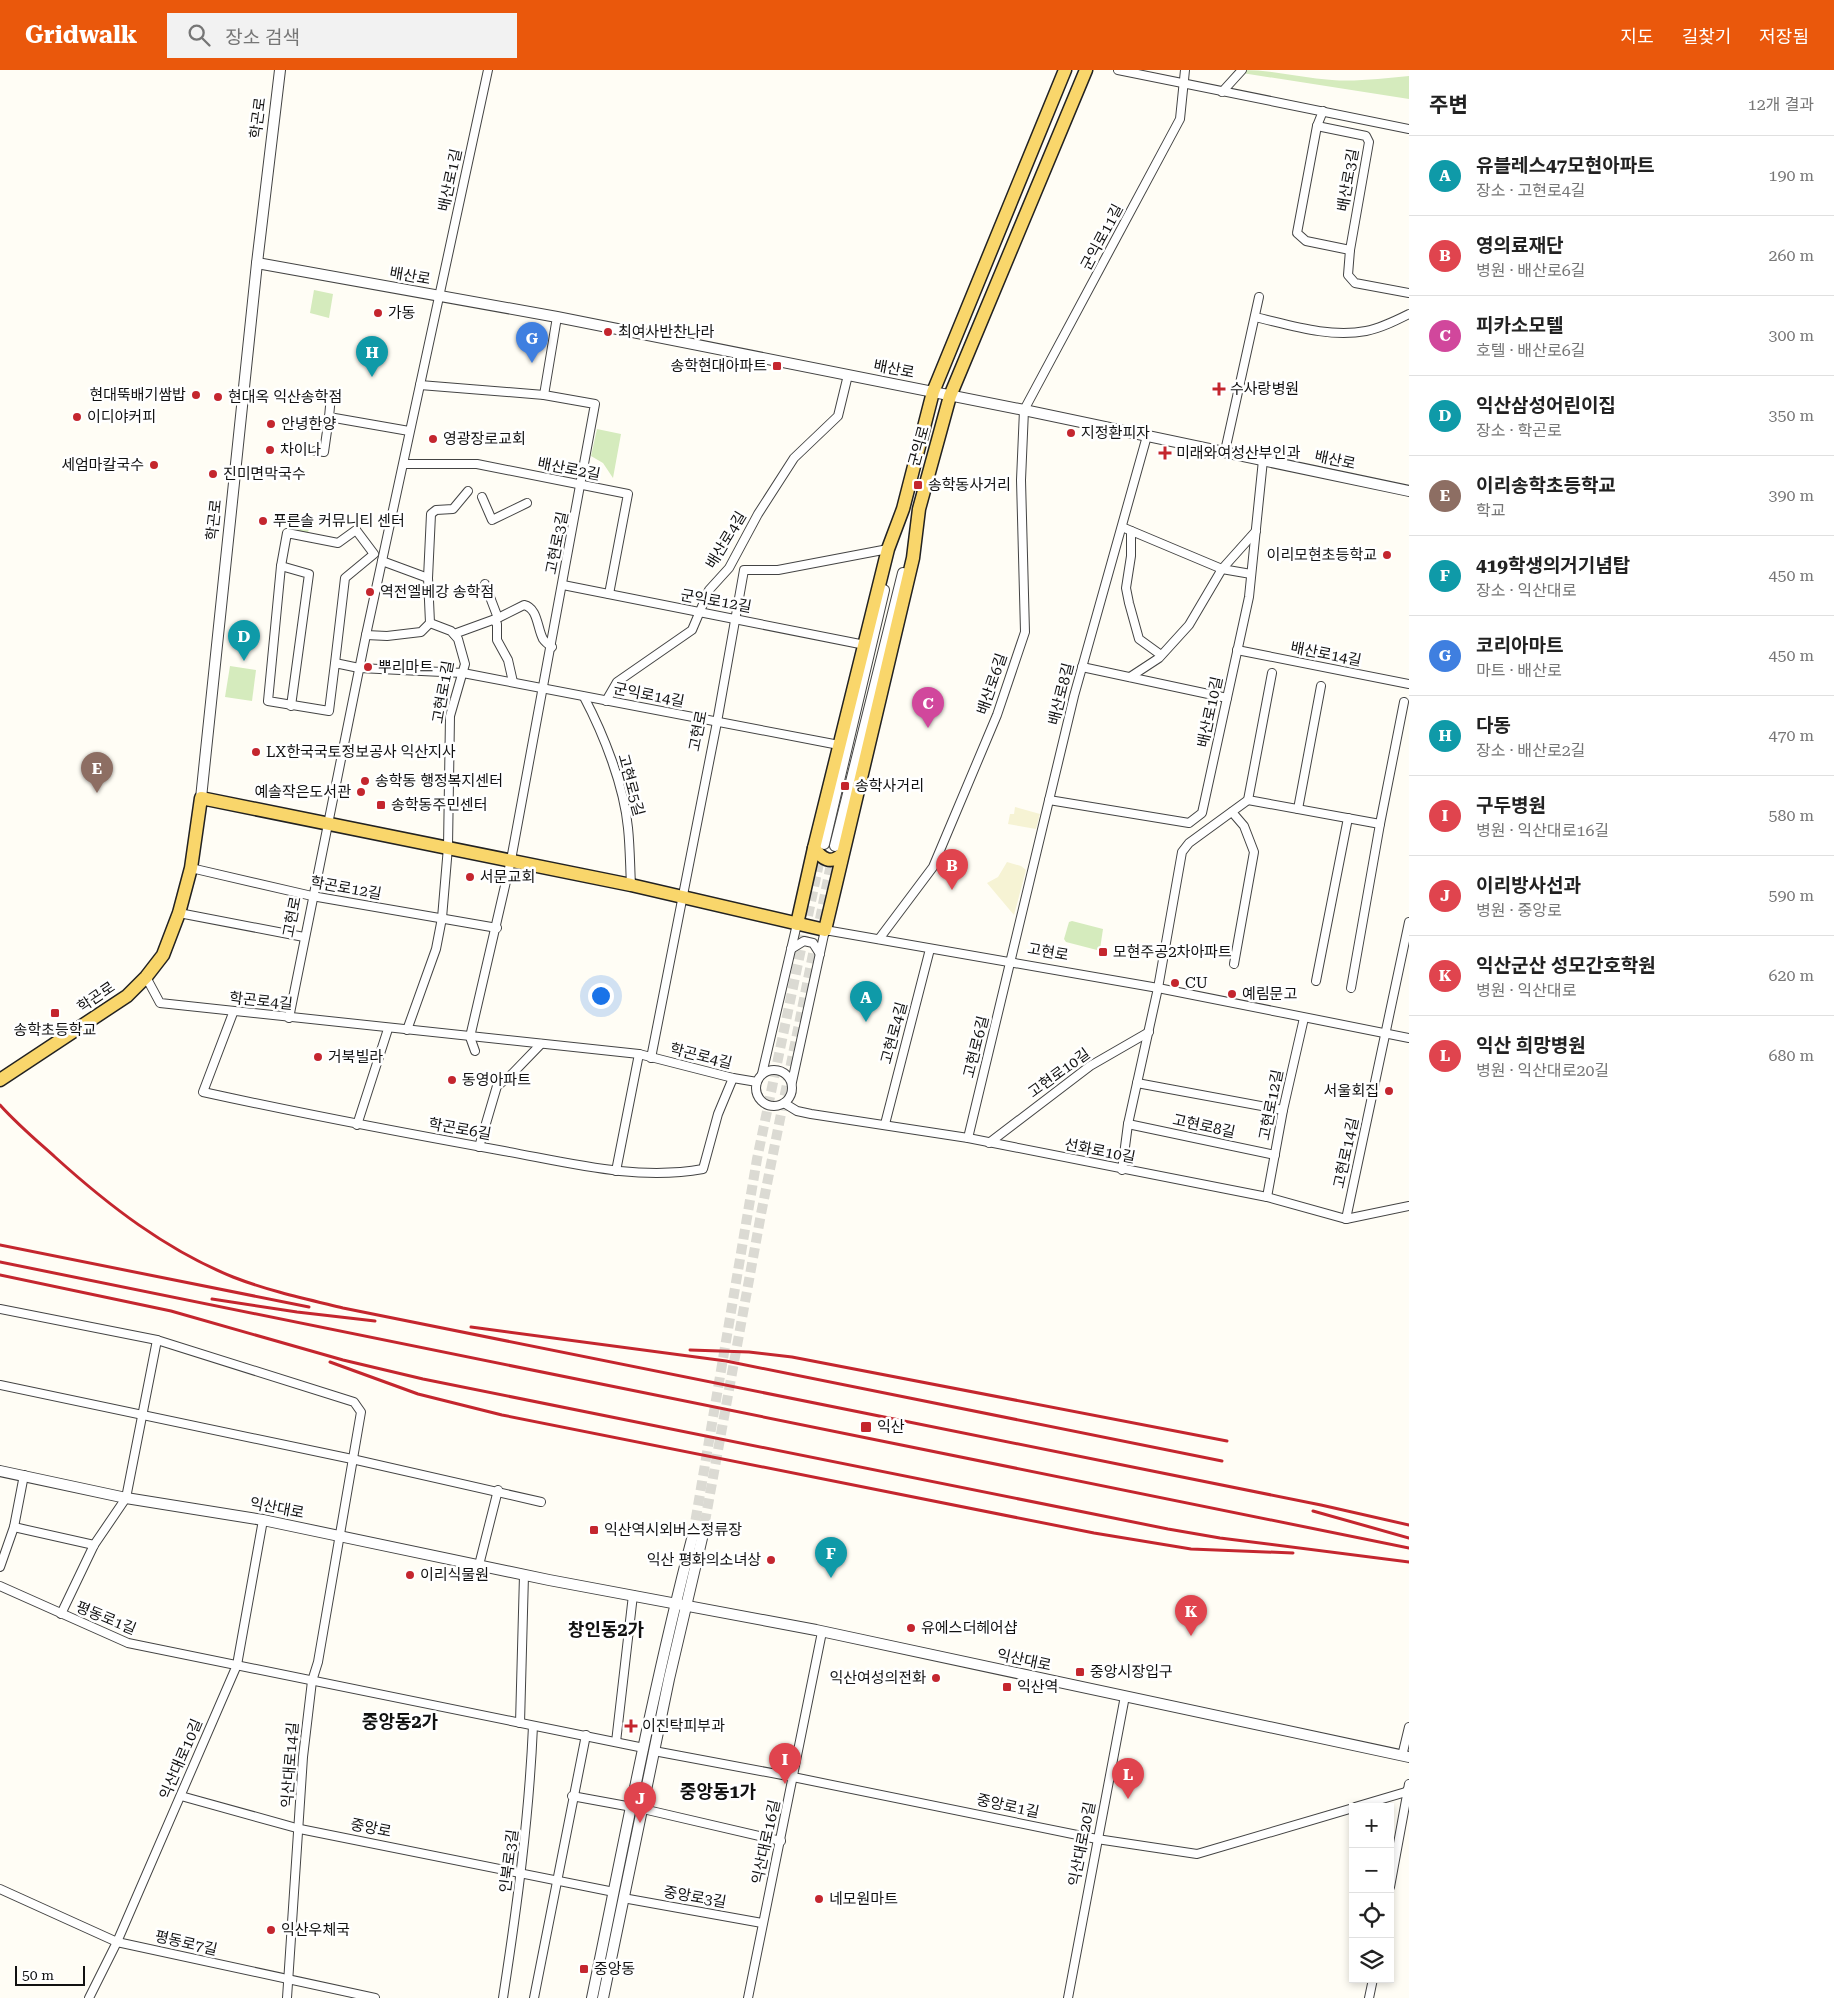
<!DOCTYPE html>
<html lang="ko">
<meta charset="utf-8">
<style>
:root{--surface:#fff;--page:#f2f2f2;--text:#222;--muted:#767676;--line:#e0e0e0;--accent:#ea580c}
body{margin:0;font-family:"Roboto Serif","Noto Sans KR",serif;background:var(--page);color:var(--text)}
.controls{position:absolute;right:15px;bottom:15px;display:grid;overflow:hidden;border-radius:0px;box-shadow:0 2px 8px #0003}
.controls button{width:45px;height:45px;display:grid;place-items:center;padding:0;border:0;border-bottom:1px solid var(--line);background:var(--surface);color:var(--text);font:25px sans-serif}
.scale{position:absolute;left:15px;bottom:12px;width:70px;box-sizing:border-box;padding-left:5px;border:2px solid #111;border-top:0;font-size:14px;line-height:18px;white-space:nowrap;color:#111;-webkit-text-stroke:4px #fff;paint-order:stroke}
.you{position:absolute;left:600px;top:925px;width:18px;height:18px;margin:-12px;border:4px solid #fff;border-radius:50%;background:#1a73e8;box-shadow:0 0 0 8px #1a73e833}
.badge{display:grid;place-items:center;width:32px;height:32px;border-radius:50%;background:var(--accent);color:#fff;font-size:16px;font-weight:700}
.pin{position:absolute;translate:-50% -41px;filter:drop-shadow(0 1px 2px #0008)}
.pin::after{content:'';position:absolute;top:26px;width:18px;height:15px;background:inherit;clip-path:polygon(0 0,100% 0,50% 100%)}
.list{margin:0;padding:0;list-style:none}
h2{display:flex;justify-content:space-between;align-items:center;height:65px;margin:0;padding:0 20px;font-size:21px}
h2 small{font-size:16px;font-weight:400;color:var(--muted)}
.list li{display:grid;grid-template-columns:32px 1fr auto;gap:15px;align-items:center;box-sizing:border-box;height:80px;padding:0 20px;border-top:1px solid var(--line)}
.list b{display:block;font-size:19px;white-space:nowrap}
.list p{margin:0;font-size:16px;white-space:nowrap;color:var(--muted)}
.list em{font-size:16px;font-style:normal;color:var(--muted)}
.icon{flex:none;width:28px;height:28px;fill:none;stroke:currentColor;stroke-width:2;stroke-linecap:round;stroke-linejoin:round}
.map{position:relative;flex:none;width:1409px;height:1928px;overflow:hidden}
header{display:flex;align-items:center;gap:30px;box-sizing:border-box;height:70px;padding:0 25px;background:var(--accent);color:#fff}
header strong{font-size:24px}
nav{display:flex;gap:28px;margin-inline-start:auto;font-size:18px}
.search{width:350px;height:45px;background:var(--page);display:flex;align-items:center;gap:12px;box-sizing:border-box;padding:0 18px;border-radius:0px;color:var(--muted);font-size:19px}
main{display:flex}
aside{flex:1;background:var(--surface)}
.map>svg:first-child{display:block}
</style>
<header>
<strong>Gridwalk</strong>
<div class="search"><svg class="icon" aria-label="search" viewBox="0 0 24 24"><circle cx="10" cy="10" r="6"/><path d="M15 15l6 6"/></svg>장소 검색</div>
<nav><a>지도</a><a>길찾기</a><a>저장됨</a></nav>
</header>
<main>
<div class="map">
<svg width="1409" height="1928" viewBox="0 0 1409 1928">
<rect width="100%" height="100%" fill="#fffdf5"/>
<g fill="#f6f3d4">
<polygon points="1015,737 1040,744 1036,759 1008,754 1010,744 1014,744"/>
<polygon points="1007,792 1021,796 1026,800 1014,845 987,813 998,807"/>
</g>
<g fill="#d5ebbd">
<path d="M1244,0C1273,0 1302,8 1332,10C1357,12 1384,8 1409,6V29L1242,3Z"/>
<polygon points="314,220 333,224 329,248 310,243"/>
<polygon points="597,359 621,364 613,408 603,393 591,386"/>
<polygon points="296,450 310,453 308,463 294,460"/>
<polygon points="230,596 256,600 252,631 225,627"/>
<polygon points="1072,851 1103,859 1100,879 1097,880 1066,872 1064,869 1069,852"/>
</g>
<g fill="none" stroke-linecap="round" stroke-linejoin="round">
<g stroke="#dbdad3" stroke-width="10" stroke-dasharray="10 5" stroke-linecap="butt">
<polyline points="693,1465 757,1089 822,779"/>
<polyline points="702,1468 761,1144 833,784"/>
</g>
<defs>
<g id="minor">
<polyline points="1118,0 1409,59"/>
<polyline points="1222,22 1242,0"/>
<polyline points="1323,41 1317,56 1297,163 1306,171 1350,180"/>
<polyline points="1317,56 1366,66 1369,72 1350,180 1348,205 1355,213 1409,223"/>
<path d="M1255,247C1290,255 1329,268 1366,261C1381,258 1395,251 1409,244"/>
<polyline points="420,315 544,325 595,334 511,790 470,967 475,981"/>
<polyline points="544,325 557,247"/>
<polyline points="331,326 329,347 409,361"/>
<polyline points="315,381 324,382 329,347"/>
<polyline points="1225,381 1259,227"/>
<polyline points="404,394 477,394 628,424 609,524"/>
<polyline points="482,427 492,450 527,433"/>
<polyline points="1122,457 1222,499 1251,504"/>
<polyline points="1131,461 1131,486 1126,518 1129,533 1139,569 1161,585"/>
<polyline points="382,491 428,508 430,553 451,561 458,569 465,594 450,646 448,777 442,848 436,879 407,960"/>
<polyline points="281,496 309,504 291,636"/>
<polyline points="428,508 431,444 436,440 453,439 468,421"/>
<polyline points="485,514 498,548"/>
<polyline points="563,515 865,575"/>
<polyline points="494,550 497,554 497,570 508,590 513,612"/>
<path d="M454,564L498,548L524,535C538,538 537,558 543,569C545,572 549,575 552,577"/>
<polyline points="366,565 387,566 421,562 430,553"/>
<polyline points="1237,580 1409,614"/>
<polyline points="335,593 329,641 268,631 281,496 287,463 338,473 356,460 374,484 345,508 335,593 359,598 463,603 839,675"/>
<polyline points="1082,597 1227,628"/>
<polyline points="1130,607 1159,588 1189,555 1222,499 1256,461"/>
<path d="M584,627C604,665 624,716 628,758C630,777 630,796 631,815"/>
<polyline points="606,631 617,612 692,560 709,520 729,498 758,444 794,388 838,346 848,305"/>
<polyline points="1049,730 1189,753 1202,743 1249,527 1263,390"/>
<polyline points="1248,730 1380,754 1404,632"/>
<polyline points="1298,739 1321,616"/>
<polyline points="1232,742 1244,756 1254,782 1234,894"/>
<polyline points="191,798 312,826 497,858"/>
<polyline points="179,843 304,867"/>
<polyline points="879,869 933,797 997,645 1025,562 1021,410 1024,340 1180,49 1185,0"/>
<polyline points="791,879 804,871 813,873 820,884"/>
<polyline points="146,907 160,933 639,984 733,1008 757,1012"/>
<polyline points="1316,911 1348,748"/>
<polyline points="1351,918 1380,754"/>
<path d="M233,943L203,1022C303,1044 404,1063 504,1081C570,1093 637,1111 703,1099L718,1044L733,1008"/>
<polyline points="289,948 366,565 488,0"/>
<polyline points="651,988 717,652 744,500 778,500 888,479"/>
<circle cx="774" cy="1018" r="18"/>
<polyline points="762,1004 797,854"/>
<polyline points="792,1012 825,860 1158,918 1409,968"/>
<polyline points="1137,1013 1283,1040"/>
<polyline points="784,1033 797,1041 811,1044 968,1068 1267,1127 1346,1149 1409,1136"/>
<polyline points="885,1054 930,879"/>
<polyline points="1128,1054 1275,1085"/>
<polyline points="357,1055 388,959"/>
<polyline points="968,1068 1074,626 1147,366"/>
<polyline points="989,1073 1090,996 1149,962"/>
<polyline points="479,1077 497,1016 510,1006 541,974"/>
<polyline points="1122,1100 1128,1054 1158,918 1182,782 1189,773 1248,730 1272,603"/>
<polyline points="616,1101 639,984"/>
<polyline points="1267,1127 1283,1040 1304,948"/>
<polyline points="1346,1149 1409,852"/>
<polyline points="0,1239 157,1270 354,1332 361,1342 318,1592 312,1611 303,1687 287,1928"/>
<polyline points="0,1315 352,1389 541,1432"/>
<polyline points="14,1457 94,1475"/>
<polyline points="479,1495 498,1420"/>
<polyline points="0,1497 14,1457 24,1405"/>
<polyline points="0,1516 128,1573 644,1678"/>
<polyline points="61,1544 94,1475 126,1428 157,1270"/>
<polyline points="520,1653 524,1505"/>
<polyline points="616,1672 633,1525"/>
<polyline points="654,1681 793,1707 1097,1769 1197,1784 1353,1738"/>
<polyline points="1402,1686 1409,1657"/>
<polyline points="181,1726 300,1759 614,1822"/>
<polyline points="572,1726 632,1737"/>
<polyline points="1355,1737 1409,1721"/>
<polyline points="643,1739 781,1771"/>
<polyline points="1390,1817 1409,1714"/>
<polyline points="0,1819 117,1872 375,1928"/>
<polyline points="623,1828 762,1853"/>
<polyline points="89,1928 117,1872 237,1595 263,1450"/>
<path d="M503,1928C517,1837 529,1748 533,1656"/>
<polyline points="534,1928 586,1665"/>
<polyline points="748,1928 822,1562"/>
<polyline points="1068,1928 1125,1626"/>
<polyline points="1369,1928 1373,1909"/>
</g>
<g id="tertiary">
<polyline points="257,193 557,247 1024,340 1409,421"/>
<polyline points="201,728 257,193 280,0"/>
<polyline points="824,774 884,520"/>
<polyline points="835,776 903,503"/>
<polyline points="0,1401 126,1428 263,1450 549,1510 816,1560 1409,1687"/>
<polyline points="1408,1721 1409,1720"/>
<path d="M592,1928C624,1773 653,1618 693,1465"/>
<polyline points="603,1928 669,1609 702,1468"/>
</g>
<g id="primary">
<path d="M814,778C822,789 831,795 842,784"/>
<polyline points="797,854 814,778 888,479 903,439 933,322 1065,0"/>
<polyline points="0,1010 127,926 146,907 163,885 179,843 191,798 201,728 631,815 825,860 913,488 919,439 950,326 1086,0"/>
</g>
</defs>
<use href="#minor" stroke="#444" stroke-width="10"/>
<use href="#tertiary" stroke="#444" stroke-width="12"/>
<use href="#primary" stroke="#222" stroke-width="15"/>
<use href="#minor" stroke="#fff" stroke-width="8"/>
<use href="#tertiary" stroke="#fff" stroke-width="10"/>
<use href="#primary" stroke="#f9d66b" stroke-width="12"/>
<g stroke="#c4262e" stroke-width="3">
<path d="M0,1035C17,1054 36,1070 55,1087C108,1135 166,1180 233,1207C269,1221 306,1229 343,1238L1321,1435L1409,1455"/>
<polyline points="0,1175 309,1237"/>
<polyline points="0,1192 1409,1478"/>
<polyline points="0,1205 171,1241 343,1290 423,1309 1168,1459 1220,1468 1409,1492"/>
<polyline points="212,1229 297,1242 375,1251"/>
<polyline points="471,1257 726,1291 1222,1391"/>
<polyline points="690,1280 749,1282 792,1287 1227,1371"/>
<polyline points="330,1292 418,1324 502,1345 1094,1463 1191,1479 1293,1483"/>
<polyline points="1313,1441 1409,1468"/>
</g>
</g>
<g fill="#c4262e" stroke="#fff" stroke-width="2">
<circle cx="378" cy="243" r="5"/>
<circle cx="608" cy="262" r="5"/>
<rect x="772" y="291" width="10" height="10" rx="2.5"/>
<path d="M1216.5 311.5h5v5h5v5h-5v5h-5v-5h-5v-5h5z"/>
<circle cx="196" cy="325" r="5"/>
<circle cx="218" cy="327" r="5"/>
<circle cx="77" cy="347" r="5"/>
<circle cx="271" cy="354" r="5"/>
<circle cx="1071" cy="363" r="5"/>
<circle cx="433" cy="369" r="5"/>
<circle cx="270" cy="380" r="5"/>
<path d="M1162.5 375.5h5v5h5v5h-5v5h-5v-5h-5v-5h5z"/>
<circle cx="154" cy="395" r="5"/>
<circle cx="213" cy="404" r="5"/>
<rect x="913" y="410" width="10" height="10" rx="2.5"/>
<circle cx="263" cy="451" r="5"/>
<circle cx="1387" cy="485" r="5"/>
<circle cx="370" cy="522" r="5"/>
<circle cx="368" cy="597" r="5"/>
<circle cx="256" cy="682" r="5"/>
<circle cx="365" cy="711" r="5"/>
<rect x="840" y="711" width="10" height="10" rx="2.5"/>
<circle cx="361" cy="722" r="5"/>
<rect x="376" y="730" width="10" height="10" rx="2.5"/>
<circle cx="470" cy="807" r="5"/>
<rect x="1098" y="877" width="10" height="10" rx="2.5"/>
<circle cx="1175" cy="913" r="5"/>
<circle cx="1232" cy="924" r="5"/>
<rect x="50" y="938" width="10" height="10" rx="2.5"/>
<circle cx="318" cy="987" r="5"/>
<circle cx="452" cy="1010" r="5"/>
<circle cx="1389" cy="1021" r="5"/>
<rect x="860" y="1351" width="12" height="12" rx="2.5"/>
<rect x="589" y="1455" width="10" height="10" rx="2.5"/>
<circle cx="771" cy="1490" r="5"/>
<circle cx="410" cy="1505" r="5"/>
<circle cx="911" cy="1558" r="5"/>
<rect x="1075" y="1597" width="10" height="10" rx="2.5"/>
<circle cx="936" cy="1608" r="5"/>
<rect x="1002" y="1612" width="10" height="10" rx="2.5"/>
<path d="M628.5 1648.5h5v5h5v5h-5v5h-5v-5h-5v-5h5z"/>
<circle cx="819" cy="1829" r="5"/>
<circle cx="271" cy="1860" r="5"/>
<rect x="579" y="1894" width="10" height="10" rx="2.5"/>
</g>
<g text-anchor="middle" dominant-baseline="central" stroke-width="5" stroke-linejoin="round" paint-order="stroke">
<g font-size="15" fill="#111" stroke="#fff">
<text transform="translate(258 48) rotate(-83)">학곤로</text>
<text transform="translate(450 110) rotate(-78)">배산로1길</text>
<text transform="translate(1348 110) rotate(-80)">배산로3길</text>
<text transform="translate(1102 167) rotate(-62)">군익로11길</text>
<text transform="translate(410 206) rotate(10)">배산로</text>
<text transform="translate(894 299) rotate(11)">배산로</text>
<text transform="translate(919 376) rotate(-75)">군익로</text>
<text transform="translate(1335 390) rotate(12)">배산로</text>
<text transform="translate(569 399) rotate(11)">배산로2길</text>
<text transform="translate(214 450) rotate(-84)">학곤로</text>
<text transform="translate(726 470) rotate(-59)">배산로4길</text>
<text transform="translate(557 473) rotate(-79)">고현로3길</text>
<text transform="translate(716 531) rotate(10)">군익로12길</text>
<text transform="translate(1326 584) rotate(11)">배산로14길</text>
<text transform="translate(992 614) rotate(-71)">배산로6길</text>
<text transform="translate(443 622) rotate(-80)">고현로1길</text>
<text transform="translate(1061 624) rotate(-76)">배산로8길</text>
<text transform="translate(649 625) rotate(11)">군익로14길</text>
<text transform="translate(1210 642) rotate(-78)">배산로10길</text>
<text transform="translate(698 661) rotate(-79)">고현로</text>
<text transform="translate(631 715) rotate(75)">고현로5길</text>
<text transform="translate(346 818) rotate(10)">학곤로12길</text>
<text transform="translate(292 847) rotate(-79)">고현로</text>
<text transform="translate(1048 882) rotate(10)">고현로</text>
<text transform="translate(96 927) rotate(-34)">학곤로</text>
<text transform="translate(261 931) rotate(6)">학곤로4길</text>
<text transform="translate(894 963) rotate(-75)">고현로4길</text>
<text transform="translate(976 977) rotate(-76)">고현로6길</text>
<text transform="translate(701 986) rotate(14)">학곤로4길</text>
<text transform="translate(1059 1003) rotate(-36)">고현로10길</text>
<text transform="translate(1271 1035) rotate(-79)">고현로12길</text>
<text transform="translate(1204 1056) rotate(12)">고현로8길</text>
<text transform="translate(460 1059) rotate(10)">학곤로6길</text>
<text transform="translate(1100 1081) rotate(11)">선화로10길</text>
<text transform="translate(1346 1083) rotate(-78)">고현로14길</text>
<text transform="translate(277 1438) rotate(11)">익산대로</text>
<text transform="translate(106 1548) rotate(22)">평동로1길</text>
<text transform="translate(1024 1590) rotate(12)">익산대로</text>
<text transform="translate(181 1689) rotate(-67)">익산대로10길</text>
<text transform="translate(290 1695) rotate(-86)">익산대로14길</text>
<text transform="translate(1008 1736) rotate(12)">중앙로1길</text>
<text transform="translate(371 1758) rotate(11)">중앙로</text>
<text transform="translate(766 1772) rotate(-78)">익산대로16길</text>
<text transform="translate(1082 1774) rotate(-79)">익산대로20길</text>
<text transform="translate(509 1791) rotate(-83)">인북로3길</text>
<text transform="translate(695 1827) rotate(10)">중앙로3길</text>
<text transform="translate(186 1873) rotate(13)">평동로7길</text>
</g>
<g font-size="15" fill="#111" stroke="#fff" text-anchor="start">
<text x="388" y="243">가동</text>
<text x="618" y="262">최여사반찬나라</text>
<text x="767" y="296" text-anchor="end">송학현대아파트</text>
<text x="1230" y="319">수사랑병원</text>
<text x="186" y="325" text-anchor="end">현대뚝배기쌈밥</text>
<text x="228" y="327">현대옥 익산송학점</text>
<text x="87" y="347">이디야커피</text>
<text x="281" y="354">안녕한양</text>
<text x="1081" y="363">지정환피자</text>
<text x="443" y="369">영광장로교회</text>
<text x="280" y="380">차이나</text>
<text x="1176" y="383">미래와여성산부인과</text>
<text x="144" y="395" text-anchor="end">세엄마칼국수</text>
<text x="223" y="404">진미면막국수</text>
<text x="928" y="415">송학동사거리</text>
<text x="273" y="451">푸른솔 커뮤니티 센터</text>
<text x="1377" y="485" text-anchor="end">이리모현초등학교</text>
<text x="380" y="522">역전엘베강 송학점</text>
<text x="378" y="597">뿌리마트</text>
<text x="266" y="682">LX한국국토정보공사 익산지사</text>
<text x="375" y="711">송학동 행정복지센터</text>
<text x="855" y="716">송학사거리</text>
<text x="351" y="722" text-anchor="end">예솔작은도서관</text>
<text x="391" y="735">송학동주민센터</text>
<text x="480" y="807">서문교회</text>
<text x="1113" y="882">모현주공2차아파트</text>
<text x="1185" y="913">CU</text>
<text x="1242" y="924">예림문고</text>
<text x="55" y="960" text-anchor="middle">송학초등학교</text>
<text x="328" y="987">거북빌라</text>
<text x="462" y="1010">동영아파트</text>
<text x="1379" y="1021" text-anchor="end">서울회집</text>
<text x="877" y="1357">익산</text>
<text x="604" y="1460">익산역시외버스정류장</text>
<text x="761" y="1490" text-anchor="end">익산 평화의소녀상</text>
<text x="420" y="1505">이리식물원</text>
<text x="921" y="1558">유에스더헤어샵</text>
<text x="1090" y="1602">중앙시장입구</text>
<text x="926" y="1608" text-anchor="end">익산여성의전화</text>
<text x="1017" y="1617">익산역</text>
<text x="642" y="1656">이진탁피부과</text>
<text x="829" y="1829">네모원마트</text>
<text x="281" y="1860">익산우체국</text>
<text x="594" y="1899">중앙동</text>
</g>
<g font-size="18" font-weight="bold" fill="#111" stroke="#fff">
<text x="606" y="1559">창인동2가</text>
<text x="400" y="1651">중앙동2가</text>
<text x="718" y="1721">중앙동1가</text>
</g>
</g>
</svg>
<div class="controls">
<button>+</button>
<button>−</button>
<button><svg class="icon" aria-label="locate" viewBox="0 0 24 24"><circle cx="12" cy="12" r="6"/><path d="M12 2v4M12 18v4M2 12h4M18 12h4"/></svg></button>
<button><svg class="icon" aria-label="layers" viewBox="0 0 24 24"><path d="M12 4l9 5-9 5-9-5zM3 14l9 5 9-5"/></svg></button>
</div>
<div class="scale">50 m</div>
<div class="you"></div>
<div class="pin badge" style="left:866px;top:952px;background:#0f9aa8">A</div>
<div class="pin badge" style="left:952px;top:820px;background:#e0444e">B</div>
<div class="pin badge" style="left:928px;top:658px;background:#d1479c">C</div>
<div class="pin badge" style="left:244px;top:591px;background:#0f9aa8">D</div>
<div class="pin badge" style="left:97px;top:723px;background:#8d6e63">E</div>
<div class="pin badge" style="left:831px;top:1508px;background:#0f9aa8">F</div>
<div class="pin badge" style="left:532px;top:293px;background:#3f7fe0">G</div>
<div class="pin badge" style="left:372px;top:307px;background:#0f9aa8">H</div>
<div class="pin badge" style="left:785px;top:1714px;background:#e0444e">I</div>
<div class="pin badge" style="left:640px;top:1753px;background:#e0444e">J</div>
<div class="pin badge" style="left:1191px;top:1566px;background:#e0444e">K</div>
<div class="pin badge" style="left:1128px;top:1729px;background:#e0444e">L</div>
</div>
<aside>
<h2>주변<small>12개 결과</small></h2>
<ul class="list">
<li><span class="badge" style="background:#0f9aa8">A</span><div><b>유블레스47모현아파트</b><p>장소 · 고현로4길</p></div><em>190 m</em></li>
<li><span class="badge" style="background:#e0444e">B</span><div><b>영의료재단</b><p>병원 · 배산로6길</p></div><em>260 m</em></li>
<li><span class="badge" style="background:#d1479c">C</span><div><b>피카소모텔</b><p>호텔 · 배산로6길</p></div><em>300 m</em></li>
<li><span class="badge" style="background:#0f9aa8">D</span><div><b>익산삼성어린이집</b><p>장소 · 학곤로</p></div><em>350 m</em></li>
<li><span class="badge" style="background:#8d6e63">E</span><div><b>이리송학초등학교</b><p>학교</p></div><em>390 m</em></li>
<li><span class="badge" style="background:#0f9aa8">F</span><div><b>419학생의거기념탑</b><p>장소 · 익산대로</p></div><em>450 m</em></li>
<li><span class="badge" style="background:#3f7fe0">G</span><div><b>코리아마트</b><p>마트 · 배산로</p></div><em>450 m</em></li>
<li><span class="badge" style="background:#0f9aa8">H</span><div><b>다동</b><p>장소 · 배산로2길</p></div><em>470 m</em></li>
<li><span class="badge" style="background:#e0444e">I</span><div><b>구두병원</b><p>병원 · 익산대로16길</p></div><em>580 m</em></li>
<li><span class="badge" style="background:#e0444e">J</span><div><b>이리방사선과</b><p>병원 · 중앙로</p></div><em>590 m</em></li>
<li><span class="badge" style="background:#e0444e">K</span><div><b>익산군산 성모간호학원</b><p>병원 · 익산대로</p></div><em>620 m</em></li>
<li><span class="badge" style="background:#e0444e">L</span><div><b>익산 희망병원</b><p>병원 · 익산대로20길</p></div><em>680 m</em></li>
</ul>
</aside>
</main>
